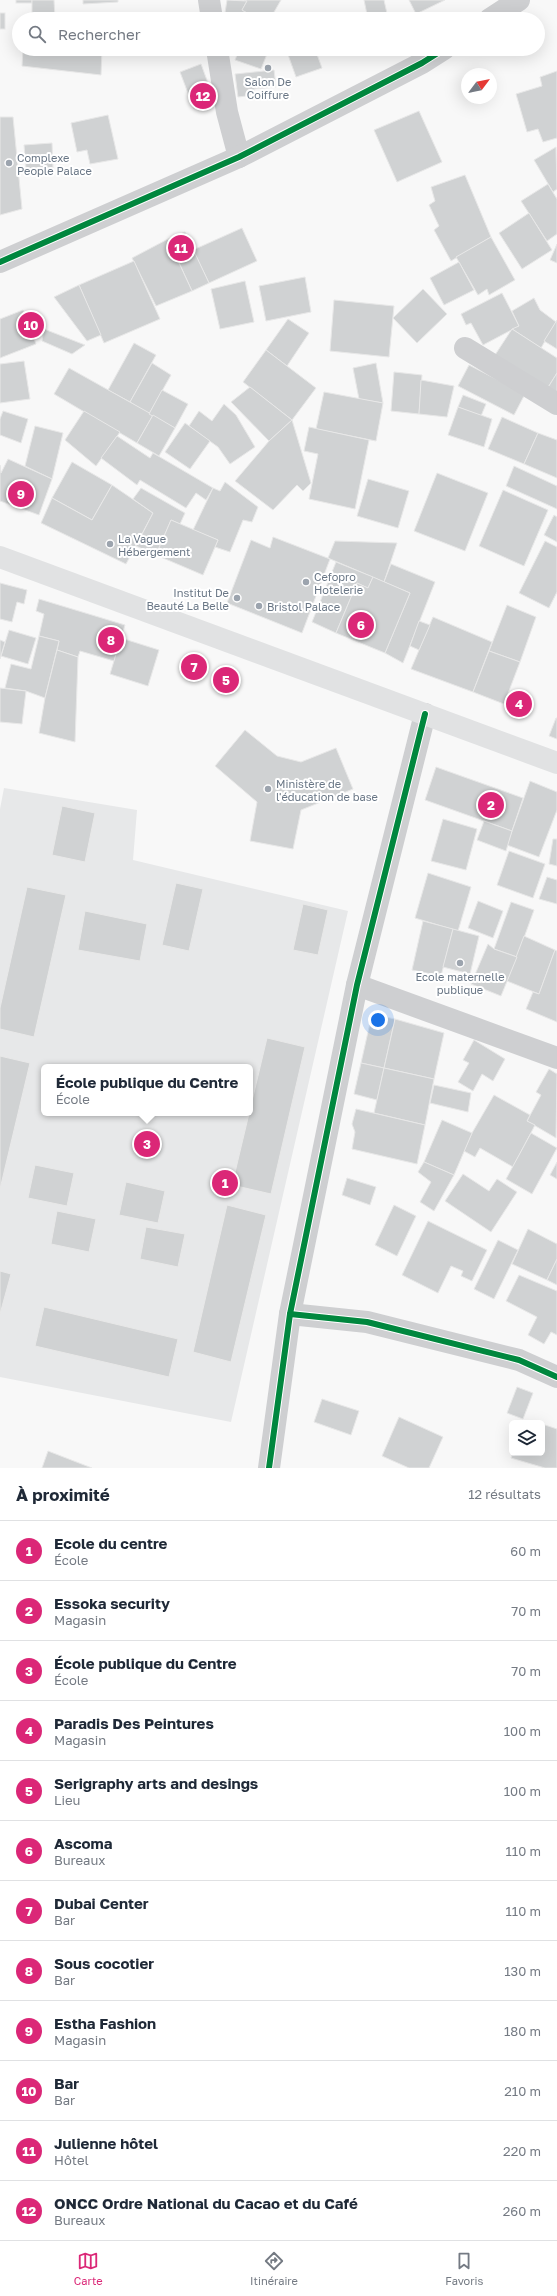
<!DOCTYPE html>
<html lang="fr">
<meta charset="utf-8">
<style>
:root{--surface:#fff;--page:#f6f6f7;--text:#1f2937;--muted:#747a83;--line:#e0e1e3;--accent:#db2777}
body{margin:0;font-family:"Golos Text",sans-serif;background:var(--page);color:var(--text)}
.controls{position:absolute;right:12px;bottom:12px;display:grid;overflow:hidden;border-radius:6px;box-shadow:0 4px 16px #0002}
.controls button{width:36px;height:36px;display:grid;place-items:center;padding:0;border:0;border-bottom:1px solid var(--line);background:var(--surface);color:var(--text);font:20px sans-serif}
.compass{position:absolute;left:461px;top:68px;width:36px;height:36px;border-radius:50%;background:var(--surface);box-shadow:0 4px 16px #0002;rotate:58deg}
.you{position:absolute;left:378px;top:1020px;width:14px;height:14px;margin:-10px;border:3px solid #fff;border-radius:50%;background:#1a73e8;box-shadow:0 0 0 6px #1a73e833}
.badge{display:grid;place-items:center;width:26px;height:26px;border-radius:50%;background:var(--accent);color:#fff;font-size:13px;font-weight:700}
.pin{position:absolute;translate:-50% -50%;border:2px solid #fff;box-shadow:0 1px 4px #0006}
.popup{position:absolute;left:41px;top:1064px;width:212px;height:52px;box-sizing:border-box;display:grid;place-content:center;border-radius:6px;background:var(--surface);filter:drop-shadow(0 1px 3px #0005);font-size:13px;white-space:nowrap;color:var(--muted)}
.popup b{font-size:15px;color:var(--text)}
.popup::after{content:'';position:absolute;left:50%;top:100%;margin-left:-8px;border:8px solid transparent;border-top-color:var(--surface)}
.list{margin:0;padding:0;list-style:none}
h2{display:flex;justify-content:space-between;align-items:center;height:52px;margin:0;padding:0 16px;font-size:17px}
h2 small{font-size:13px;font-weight:400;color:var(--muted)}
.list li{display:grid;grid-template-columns:26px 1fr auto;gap:12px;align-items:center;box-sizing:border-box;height:60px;padding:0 16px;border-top:1px solid var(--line)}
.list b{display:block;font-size:15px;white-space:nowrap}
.list p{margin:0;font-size:13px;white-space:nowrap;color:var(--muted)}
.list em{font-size:13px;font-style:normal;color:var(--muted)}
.icon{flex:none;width:22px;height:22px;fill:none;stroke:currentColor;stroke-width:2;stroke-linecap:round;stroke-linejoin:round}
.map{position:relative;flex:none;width:557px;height:1468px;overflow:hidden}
.search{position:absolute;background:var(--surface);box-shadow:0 4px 16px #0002;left:12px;right:12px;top:12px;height:44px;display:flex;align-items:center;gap:10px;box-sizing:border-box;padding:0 14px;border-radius:22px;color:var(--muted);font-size:15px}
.sheet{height:772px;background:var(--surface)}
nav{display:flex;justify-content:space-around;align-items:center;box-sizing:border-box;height:56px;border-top:1px solid var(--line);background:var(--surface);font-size:11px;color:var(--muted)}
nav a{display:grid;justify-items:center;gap:2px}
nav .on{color:var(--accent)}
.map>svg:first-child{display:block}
</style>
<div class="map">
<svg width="557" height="1468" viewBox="0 0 557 1468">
<rect width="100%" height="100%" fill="#f8f8f8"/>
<path fill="#e7e8e9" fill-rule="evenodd" d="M4,788L137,810L133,860L348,911L231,1422L0,1377V809ZM44,1067H250V1113H44Z"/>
<g fill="#d0d2d3" stroke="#e8e8e8">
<rect x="16" y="0" width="16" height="3"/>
<polygon points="32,0 54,0 55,19 32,19"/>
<polygon points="83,0 118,0 118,2 83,4"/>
<polygon points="227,0 247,1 242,10 258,19 224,19"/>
<polygon points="244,0 281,0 270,19 258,19 242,10 247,1"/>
<polygon points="364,0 384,0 388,18 368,19"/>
<polygon points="409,0 445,0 416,14"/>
<rect x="0" y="13" width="5" height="16"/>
<polygon points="23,49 102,49 101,75 22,66"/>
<polygon points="235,49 269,49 261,69 235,60 239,50"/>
<polygon points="286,49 315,49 322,68 296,77"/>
<polygon points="201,64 215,102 194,109 180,72"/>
<polygon points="274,70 276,87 254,89 255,95 238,97 235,74"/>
<polygon points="557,71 557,138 543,142 538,129 527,132 516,94 542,86 540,77"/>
<polygon points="419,111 442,162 397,182 374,130"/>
<polygon points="108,115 118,159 90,164 87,150 77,152 71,123"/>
<polygon points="0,117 13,117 22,209 0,215"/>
<polygon points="52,143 53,168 26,169 24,145"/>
<polygon points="556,147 557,189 553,192 534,160"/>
<polygon points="465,175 491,237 451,261 434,230 439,226 429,205 435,201 431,187"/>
<polygon points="548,184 557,199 557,234 547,241 521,201"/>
<polygon points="529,213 552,250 522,269 499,233"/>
<polygon points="242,228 257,261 209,283 193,250"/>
<polygon points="185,232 209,283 192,291 168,239"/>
<polygon points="491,237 515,280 489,295 487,289 478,295 456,257"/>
<polygon points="168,239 192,291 156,306 132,258"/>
<polygon points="557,244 557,263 550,260"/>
<polygon points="134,261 160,319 104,343 79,285"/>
<polygon points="459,262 474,290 444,305 430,278"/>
<polygon points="305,277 311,312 266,321 259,286"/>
<polygon points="245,281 254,322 220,329 211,289"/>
<polygon points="79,285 101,335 87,341 54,297"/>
<polygon points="423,289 447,314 417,343 393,318"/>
<polygon points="502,293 519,326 483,345 471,323 466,325 461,314"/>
<polygon points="534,298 540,310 556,322 541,348 512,329 519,326 512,311"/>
<polygon points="334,300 394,306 389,357 330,351"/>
<polygon points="23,310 36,344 0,358 0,319"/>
<polygon points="288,319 309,333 287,366 266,350"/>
<polygon points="557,320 557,349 544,341"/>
<polygon points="44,329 85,345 72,354 42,341"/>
<polygon points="512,329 557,358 557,373 547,389 495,355"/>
<polygon points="134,343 156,355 130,402 108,390"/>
<polygon points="266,350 316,388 292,420 243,382"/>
<polygon points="24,361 30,399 0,403 0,364"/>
<polygon points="152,363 171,375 149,414 130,402"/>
<polygon points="376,363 383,403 359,399 353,368"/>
<polygon points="469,365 525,394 514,415 458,386"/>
<polygon points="69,368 153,415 137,443 54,394"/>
<polygon points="394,372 422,375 419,414 391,411"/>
<polygon points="557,373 557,395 547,389"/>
<polygon points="421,380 454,386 447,417 419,414"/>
<polygon points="250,387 292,420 269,441 231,402"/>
<polygon points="162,390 188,404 175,428 149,414"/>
<polygon points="324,392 383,403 376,441 316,429"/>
<polygon points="463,395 486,404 481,416 458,407"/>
<polygon points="224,404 236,415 255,447 230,464 218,447 189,426 199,411 212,421"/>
<polygon points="458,407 492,419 484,447 448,435"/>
<polygon points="3,411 28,419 21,443 0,435 0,419"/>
<polygon points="84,411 120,432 96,466 65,440"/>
<polygon points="153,415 175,428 159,456 137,443"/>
<polygon points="502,417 538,433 524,464 488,449"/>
<polygon points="292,420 311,483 303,491 297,485 273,510 235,481 269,441"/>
<polygon points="185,423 210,441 190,469 165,452"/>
<polygon points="35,426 63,433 52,479 25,466"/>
<polygon points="309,427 369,440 355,509 309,499 318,454 304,451"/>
<polygon points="538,433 557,440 557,478 524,464"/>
<polygon points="117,436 150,458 153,453 213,488 206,500 196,493 186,508 140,480 137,485 101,458"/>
<polygon points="8,459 52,479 39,515 0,501 0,465 1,473"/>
<polygon points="72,462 112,485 92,520 52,498"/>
<polygon points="514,466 557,486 557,509 506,486"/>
<polygon points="437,473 488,493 465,551 414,531"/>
<polygon points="368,479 409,491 398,528 357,516"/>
<polygon points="225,482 258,507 252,522 243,520 230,552 215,547 218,540 193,530 213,488 220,491"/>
<polygon points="112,485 153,513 126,564 41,523 52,498 92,520"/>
<polygon points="141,488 185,513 180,524 171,520 156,555 136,546 153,513 133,499"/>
<polygon points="503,490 548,510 524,566 479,546"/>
<polygon points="554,515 557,517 557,542 544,535"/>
<polygon points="171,520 218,540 203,575 156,555"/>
<polygon points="273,537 330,559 302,633 227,603 251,540 270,548"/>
<polygon points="335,541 397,543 384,582 328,558"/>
<polygon points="545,541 557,547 557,592 549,608 519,593"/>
<polygon points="336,562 373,577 368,588 357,583 336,633 312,622"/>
<polygon points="391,564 435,582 403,663 385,653 410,593 384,582"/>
<polygon points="373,577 410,593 385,653 336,633 357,583 368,588"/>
<polygon points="0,583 27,590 24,604 17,602 12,622 0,619"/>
<polygon points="39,599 125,625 114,661 80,651 78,657 57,650 59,641 39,636 44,614 36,611"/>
<polygon points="507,605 536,617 520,662 489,651"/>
<polygon points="433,617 492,642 473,692 411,669"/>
<polygon points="419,621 430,625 419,650 410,646"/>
<polygon points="9,630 36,638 28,664 1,656"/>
<polygon points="39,636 59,641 45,698 26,691 5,688 11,664 31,669"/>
<polygon points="121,638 159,650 148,686 110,674"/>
<polygon points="0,640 5,642 0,659"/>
<polygon points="57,650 78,657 75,742 39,733 45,698"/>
<polygon points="489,651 520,662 504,704 473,692"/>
<polygon points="0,688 26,691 22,724 0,722"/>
<polygon points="556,718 557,718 557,739 549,736"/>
<polygon points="245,730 277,756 301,762 336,748 353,789 301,810 293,849 250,841 257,802 215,766"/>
<polygon points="436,767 523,798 512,831 425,800"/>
<polygon points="530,781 557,792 557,810 539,857 507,845"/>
<polygon points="62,806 95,813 85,862 52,855"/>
<polygon points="443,819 477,829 466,870 431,861"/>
<polygon points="484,821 512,831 506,851 477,840"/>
<polygon points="553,839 557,839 557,866 549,864"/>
<polygon points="509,851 545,864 533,898 497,885"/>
<polygon points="428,873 471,887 458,931 415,918"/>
<polygon points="547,877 557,880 557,904 539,899"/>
<polygon points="176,883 203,889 189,951 162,945"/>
<polygon points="27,887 66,895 34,1037 0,1029 0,1008"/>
<polygon points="478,901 503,911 493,938 468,928"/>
<polygon points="511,902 534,910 517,957 494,949"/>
<polygon points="303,904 328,910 318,955 293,950"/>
<polygon points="85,911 147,924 140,961 78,950"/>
<polygon points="423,921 453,929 441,976 412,970"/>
<polygon points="453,929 479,936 470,974 443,967"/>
<polygon points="524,936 555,950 539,994 507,981"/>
<polygon points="488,944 494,949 517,957 501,996 471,984"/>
<polygon points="555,950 557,951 557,1022 526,1009 533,992 539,994"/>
<polygon points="372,1014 395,1019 384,1068 361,1063"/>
<polygon points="395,1019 444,1033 434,1079 384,1068"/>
<polygon points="267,1038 305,1047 271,1194 232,1185"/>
<polygon points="474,1040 505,1059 493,1081 482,1074 473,1091 458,1082 469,1063 463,1060"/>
<polygon points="0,1056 30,1063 0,1189"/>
<polygon points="361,1063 384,1068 377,1100 354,1094"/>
<polygon points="384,1068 434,1079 425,1125 374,1113"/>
<polygon points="549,1069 557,1074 556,1138 527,1121 541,1095 536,1092"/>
<polygon points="434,1085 471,1093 468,1112 430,1103"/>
<polygon points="494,1095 530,1115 527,1121 535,1125 513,1167 480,1148 475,1157 464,1151 472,1133"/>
<polygon points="356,1109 425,1125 417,1164 352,1149 355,1132 352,1124"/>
<polygon points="442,1120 472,1133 454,1175 424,1162"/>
<polygon points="531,1133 557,1148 532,1194 506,1179"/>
<polygon points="424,1162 454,1175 434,1211 420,1202 431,1182 418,1172"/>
<polygon points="557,1162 557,1179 550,1175"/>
<polygon points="35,1165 74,1173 67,1206 28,1198"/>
<polygon points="463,1174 489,1191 497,1179 517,1192 491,1232 445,1201"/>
<polygon points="347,1178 376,1187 370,1205 342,1195"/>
<polygon points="126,1182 165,1191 158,1223 119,1215"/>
<polygon points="227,1205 266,1215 231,1362 193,1352"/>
<polygon points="394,1205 416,1216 397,1256 375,1245"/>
<polygon points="57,1211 96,1219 89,1252 51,1244"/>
<polygon points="428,1221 487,1250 472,1281 461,1276 463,1271 451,1266 438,1293 402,1275"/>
<polygon points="146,1227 185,1234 178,1267 140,1259"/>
<polygon points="528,1229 557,1244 557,1259 547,1280 512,1264"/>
<polygon points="498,1240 518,1250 494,1299 474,1289"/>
<polygon points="557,1259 557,1285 547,1280"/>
<polygon points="0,1271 11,1274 0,1314"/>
<polygon points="519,1275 557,1291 557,1335 551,1332 544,1344 528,1335 537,1317 506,1301"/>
<polygon points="44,1307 178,1339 169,1377 35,1346"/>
<polygon points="517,1387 533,1393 523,1419 507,1413"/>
<polygon points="322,1399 359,1411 351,1435 314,1422"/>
<polygon points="399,1417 443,1437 429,1468 409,1468 382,1456"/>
<polygon points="542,1424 557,1429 557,1468 545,1468 511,1458 513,1453 542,1453"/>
<polygon points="48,1451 92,1468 42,1468"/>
</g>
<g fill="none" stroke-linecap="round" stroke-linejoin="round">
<g stroke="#cecfd1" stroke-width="22">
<polyline points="209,0 212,19"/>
<polyline points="490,19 519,0"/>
<polyline points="217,49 227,112 239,157"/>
<polyline points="0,262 239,157 422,63 444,49"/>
<polyline points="465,348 557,404"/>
<polyline points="357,985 557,1058"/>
<polyline points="290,1314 367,1322 519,1360 557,1377"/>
<polyline points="269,1468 290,1314 357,985 425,714"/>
</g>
<polyline stroke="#e1e2e3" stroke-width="22" points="0,557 557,763"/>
<defs>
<g id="cycleway">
<polyline points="0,262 239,157 422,63 444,49"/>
<polyline points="290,1314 367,1322 519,1360 557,1377"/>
<polyline points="269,1468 290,1314 357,985 425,714"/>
</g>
</defs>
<use href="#cycleway" stroke="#fff" stroke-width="8"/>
<use href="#cycleway" stroke="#00873e" stroke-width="6"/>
</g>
<g fill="#9ca4ae" stroke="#fff" stroke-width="1.5">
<circle cx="268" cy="68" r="4"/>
<circle cx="9" cy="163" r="4"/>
<circle cx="110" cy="544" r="4"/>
<circle cx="306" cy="582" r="4"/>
<circle cx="237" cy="598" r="4"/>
<circle cx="259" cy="606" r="4"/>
<circle cx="268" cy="789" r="4"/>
<circle cx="460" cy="963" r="4"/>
</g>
<g text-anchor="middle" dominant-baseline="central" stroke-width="4" stroke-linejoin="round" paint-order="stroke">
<g font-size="11" fill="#6a7786" stroke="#fff" text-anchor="start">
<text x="268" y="81" text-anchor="middle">Salon De<tspan x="268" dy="13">Coiffure</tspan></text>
<text x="17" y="157">Complexe<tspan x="17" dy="13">People Palace</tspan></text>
<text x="118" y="538">La Vague<tspan x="118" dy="13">Hébergement</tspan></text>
<text x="314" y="576">Cefopro<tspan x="314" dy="13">Hotelerie</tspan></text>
<text x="229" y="592" text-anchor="end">Institut De<tspan x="229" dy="13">Beauté La Belle</tspan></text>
<text x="267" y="606">Bristol Palace</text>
<text x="276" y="783">Ministère de<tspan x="276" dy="13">l'éducation de base</tspan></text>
<text x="460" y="976" text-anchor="middle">Ecole maternelle<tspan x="460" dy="13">publique</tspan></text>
</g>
</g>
</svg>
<div class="controls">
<button><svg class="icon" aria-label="layers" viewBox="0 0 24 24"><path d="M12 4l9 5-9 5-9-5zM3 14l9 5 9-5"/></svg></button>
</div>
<svg class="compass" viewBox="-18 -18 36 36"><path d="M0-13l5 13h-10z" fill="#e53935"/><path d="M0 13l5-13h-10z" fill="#747a83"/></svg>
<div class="you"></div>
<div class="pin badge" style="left:225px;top:1183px">1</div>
<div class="pin badge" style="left:491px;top:805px">2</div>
<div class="pin badge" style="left:147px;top:1144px">3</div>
<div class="popup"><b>École publique du Centre</b>École</div>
<div class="pin badge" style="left:519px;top:704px">4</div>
<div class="pin badge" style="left:226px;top:680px">5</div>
<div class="pin badge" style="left:361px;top:625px">6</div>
<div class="pin badge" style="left:194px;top:667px">7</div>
<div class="pin badge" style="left:111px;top:640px">8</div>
<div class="pin badge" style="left:21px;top:494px">9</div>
<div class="pin badge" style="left:31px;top:325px">10</div>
<div class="pin badge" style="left:181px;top:248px">11</div>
<div class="pin badge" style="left:203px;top:96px">12</div>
<div class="search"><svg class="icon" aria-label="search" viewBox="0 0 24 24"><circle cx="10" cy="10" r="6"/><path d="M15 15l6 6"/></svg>Rechercher</div>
</div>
<section class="sheet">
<h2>À proximité<small>12 résultats</small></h2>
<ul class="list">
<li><span class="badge">1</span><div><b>Ecole du centre</b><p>École</p></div><em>60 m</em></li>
<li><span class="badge">2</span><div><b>Essoka security</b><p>Magasin</p></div><em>70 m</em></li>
<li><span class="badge">3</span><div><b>École publique du Centre</b><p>École</p></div><em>70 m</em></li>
<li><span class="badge">4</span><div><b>Paradis Des Peintures</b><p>Magasin</p></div><em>100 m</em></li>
<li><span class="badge">5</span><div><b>Serigraphy arts and desings</b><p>Lieu</p></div><em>100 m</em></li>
<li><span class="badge">6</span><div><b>Ascoma</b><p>Bureaux</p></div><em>110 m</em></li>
<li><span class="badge">7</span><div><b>Dubai Center</b><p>Bar</p></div><em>110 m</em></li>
<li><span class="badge">8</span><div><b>Sous cocotier</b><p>Bar</p></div><em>130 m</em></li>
<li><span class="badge">9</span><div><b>Estha Fashion</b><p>Magasin</p></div><em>180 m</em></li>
<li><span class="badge">10</span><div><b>Bar</b><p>Bar</p></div><em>210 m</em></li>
<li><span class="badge">11</span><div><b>Julienne hôtel</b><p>Hôtel</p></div><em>220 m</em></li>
<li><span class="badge">12</span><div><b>ONCC Ordre National du Cacao et du Café</b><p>Bureaux</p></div><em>260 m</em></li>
</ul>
</section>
<nav>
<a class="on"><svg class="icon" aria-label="map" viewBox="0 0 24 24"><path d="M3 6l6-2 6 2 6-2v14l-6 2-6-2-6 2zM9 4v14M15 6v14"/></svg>Carte</a>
<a><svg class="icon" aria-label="directions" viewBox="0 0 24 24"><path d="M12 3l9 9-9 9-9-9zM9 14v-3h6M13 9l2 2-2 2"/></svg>Itinéraire</a>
<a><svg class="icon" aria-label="saved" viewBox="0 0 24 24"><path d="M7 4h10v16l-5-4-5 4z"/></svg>Favoris</a>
</nav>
